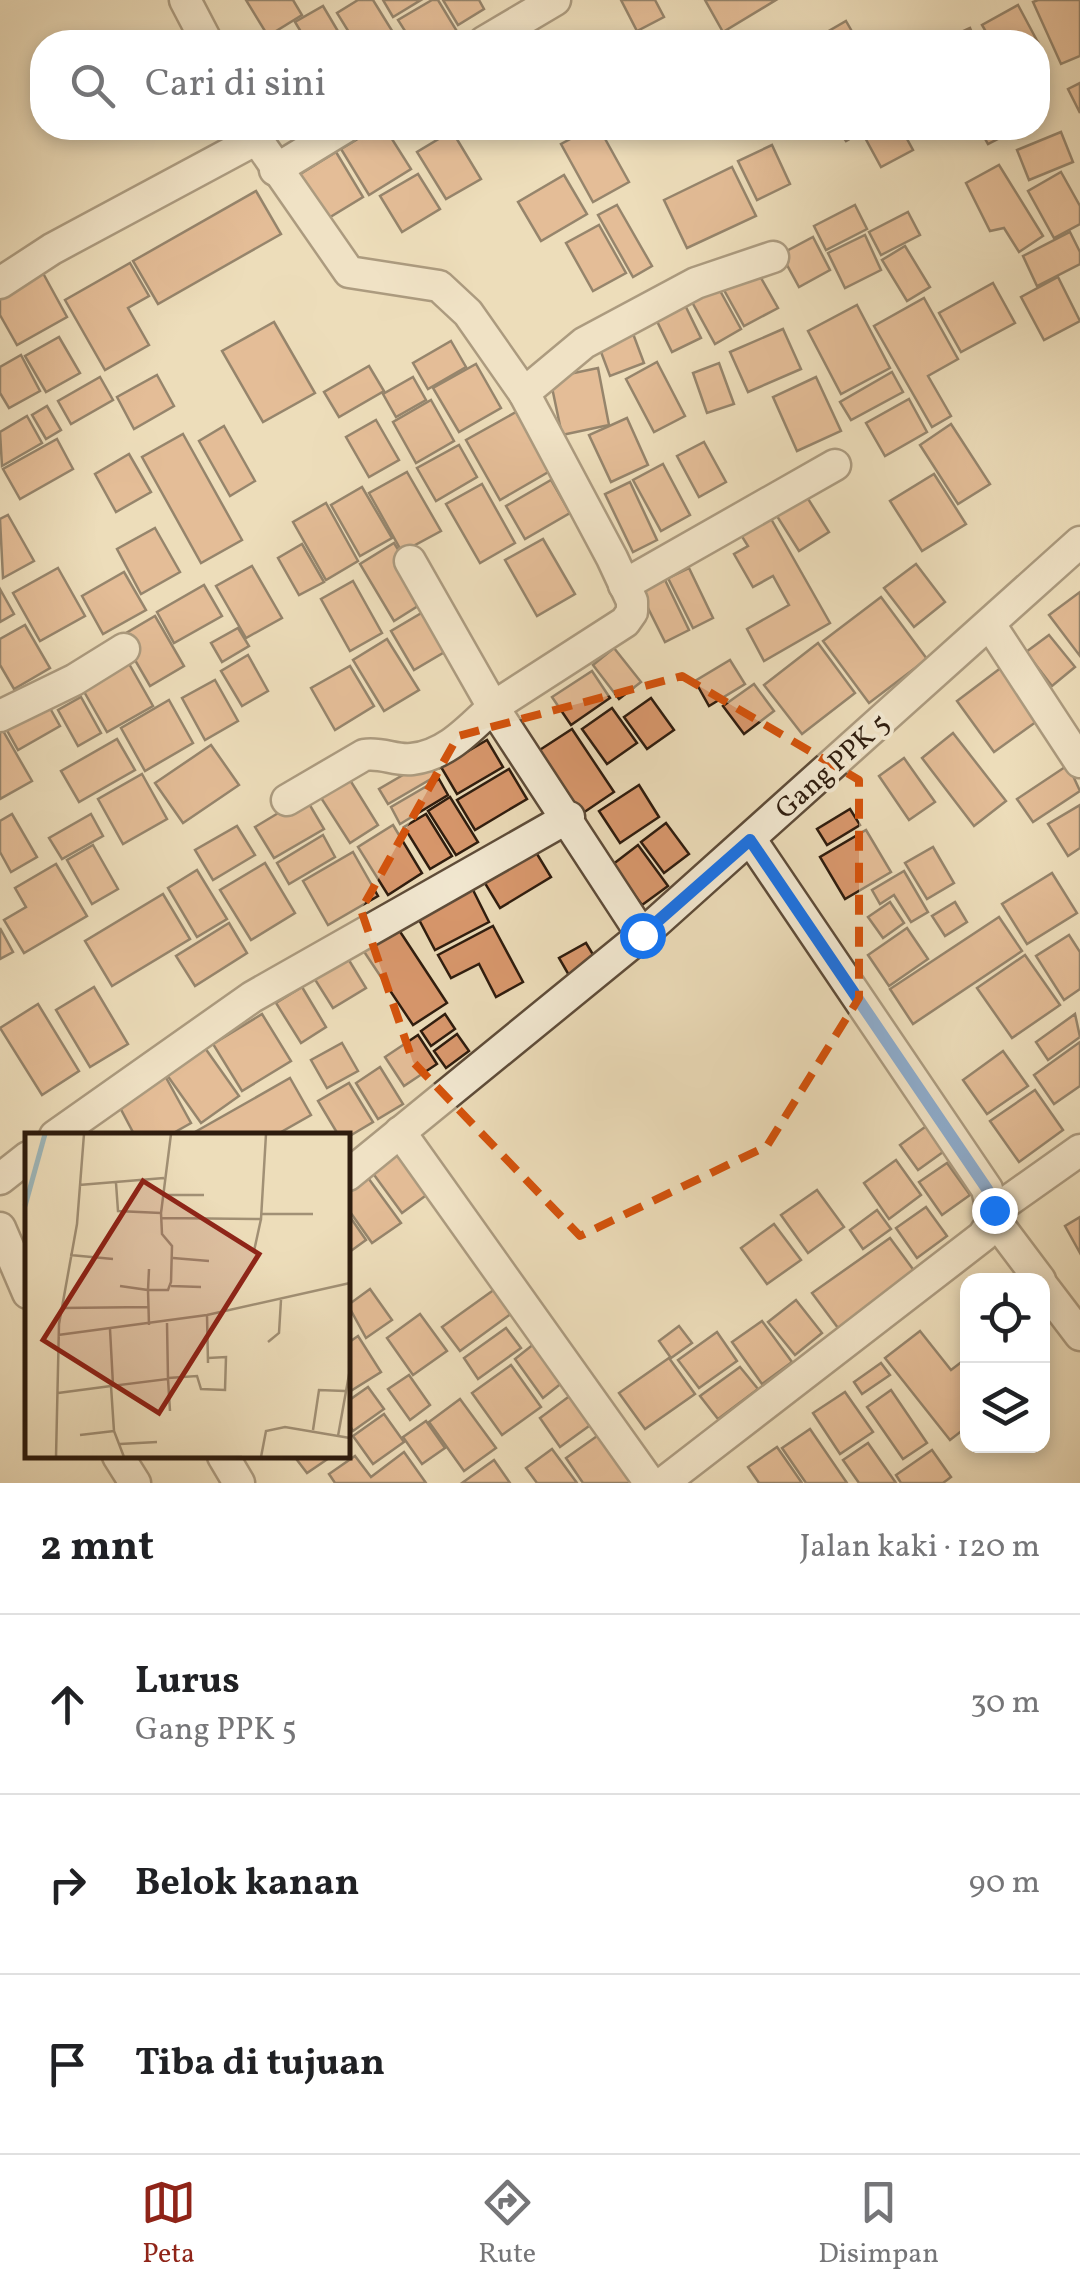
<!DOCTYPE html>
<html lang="id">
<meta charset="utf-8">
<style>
:root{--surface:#fff;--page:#f2f2f2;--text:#202124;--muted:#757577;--line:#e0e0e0;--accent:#8f2418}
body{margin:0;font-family:Vollkorn,serif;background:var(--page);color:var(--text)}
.controls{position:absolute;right:30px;bottom:30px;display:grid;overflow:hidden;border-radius:20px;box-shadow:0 5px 15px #0003}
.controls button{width:90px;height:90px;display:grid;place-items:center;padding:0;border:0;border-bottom:2px solid var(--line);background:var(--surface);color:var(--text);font:50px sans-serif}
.stop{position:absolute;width:30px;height:30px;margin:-22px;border:8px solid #1a73e8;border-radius:50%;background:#fff}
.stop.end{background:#1a73e8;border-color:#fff;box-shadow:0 2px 10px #0008}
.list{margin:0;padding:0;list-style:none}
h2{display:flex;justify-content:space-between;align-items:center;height:130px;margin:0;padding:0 40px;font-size:42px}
h2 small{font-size:32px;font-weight:400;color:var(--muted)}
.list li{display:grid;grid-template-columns:65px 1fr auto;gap:30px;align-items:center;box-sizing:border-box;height:180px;padding:0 40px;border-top:2px solid var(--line)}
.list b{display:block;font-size:38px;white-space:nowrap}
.list p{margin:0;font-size:32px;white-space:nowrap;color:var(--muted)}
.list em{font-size:32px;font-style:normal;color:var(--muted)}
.icon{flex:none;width:55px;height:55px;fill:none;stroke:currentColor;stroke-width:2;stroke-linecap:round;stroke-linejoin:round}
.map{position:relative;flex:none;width:1080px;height:1483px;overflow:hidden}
.search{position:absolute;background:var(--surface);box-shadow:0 5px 15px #0003;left:30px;right:30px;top:30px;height:110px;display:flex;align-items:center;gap:25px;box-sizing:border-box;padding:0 35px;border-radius:40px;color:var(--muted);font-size:38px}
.sheet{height:670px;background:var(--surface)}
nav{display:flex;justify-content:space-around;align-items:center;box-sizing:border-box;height:140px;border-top:2px solid var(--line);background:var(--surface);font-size:28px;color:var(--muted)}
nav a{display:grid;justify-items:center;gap:5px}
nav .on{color:var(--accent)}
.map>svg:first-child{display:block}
</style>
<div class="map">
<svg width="1080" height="1483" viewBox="0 0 1080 1483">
<rect width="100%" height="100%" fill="#edddba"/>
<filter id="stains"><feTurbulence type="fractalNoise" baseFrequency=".002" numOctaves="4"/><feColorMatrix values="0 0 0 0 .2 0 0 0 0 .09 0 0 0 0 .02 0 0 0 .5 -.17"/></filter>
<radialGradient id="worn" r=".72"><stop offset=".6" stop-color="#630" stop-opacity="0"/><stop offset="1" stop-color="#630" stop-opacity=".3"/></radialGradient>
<g fill="#d9986d" stroke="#2e1c0e" stroke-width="2.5">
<polygon points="246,0 293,0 302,15 268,36"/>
<polygon points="358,0 373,0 399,42 355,42 337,13"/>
<polygon points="383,0 421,0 393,17"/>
<polygon points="432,0 438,0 458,33 442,42 412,42 398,20"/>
<polygon points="443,0 479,0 484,9 458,25"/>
<polygon points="621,0 655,0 664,17 637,31"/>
<polygon points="705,0 776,0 723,32"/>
<polygon points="1038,0 1080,0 1080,56 1061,64 1033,2"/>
<polygon points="1018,5 1041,48 1038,50 1038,42 992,42 982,25"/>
<polygon points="323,6 342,38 333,42 307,42 295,22"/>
<polygon points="846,21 858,42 817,42 815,39"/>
<polygon points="970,28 976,42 943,42 942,41"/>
<polygon points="1080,83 1080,113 1068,89"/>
<polygon points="376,128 385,128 411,169 369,195 341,149"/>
<polygon points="591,128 599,128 629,182 593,202 561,144"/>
<polygon points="837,128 868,128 846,141"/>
<polygon points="874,128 901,128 913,150 881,167 863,134"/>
<polygon points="979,128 1019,128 988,144"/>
<polygon points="452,131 481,179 446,199 417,152"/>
<polygon points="1061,132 1073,162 1029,180 1017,150"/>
<polygon points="772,145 790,184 757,200 738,161"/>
<polygon points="336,152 363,197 322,222 294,178"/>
<polygon points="999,165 1043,236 1019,252 1004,228 990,231 966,183"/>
<polygon points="732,167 756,216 687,248 664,200"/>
<polygon points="1061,172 1080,206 1080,224 1054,238 1028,191"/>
<polygon points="418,174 440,209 402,232 380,196"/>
<polygon points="564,175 587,214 541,241 518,202"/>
<polygon points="256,191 281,234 158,304 133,261"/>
<polygon points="617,205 652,266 633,277 598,215"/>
<polygon points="855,205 867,229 826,250 814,226"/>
<polygon points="908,212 920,235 881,255 869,232"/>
<polygon points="599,225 626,273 593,291 566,243"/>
<polygon points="1070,232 1080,252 1080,264 1037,286 1023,256"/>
<polygon points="865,235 881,270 845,288 828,253"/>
<polygon points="813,237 830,270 799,287 781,254"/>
<polygon points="905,246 930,287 907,301 882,260"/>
<polygon points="130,263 149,296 128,308 149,345 105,370 65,300"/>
<polygon points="38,264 67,317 17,345 0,315 0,286"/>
<polygon points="757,271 778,308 744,326 724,290"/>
<polygon points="1058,277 1080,321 1044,340 1021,297"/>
<polygon points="993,283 1015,323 961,352 939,313"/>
<polygon points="718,287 741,329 715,344 692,302"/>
<polygon points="924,298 958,359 928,376 951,416 932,427 874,326"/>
<polygon points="683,301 701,338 672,352 654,315"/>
<polygon points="857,305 890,368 841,394 808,331"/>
<polygon points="274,322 315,393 263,422 222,351"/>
<polygon points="783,329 801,369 748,392 730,352"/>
<polygon points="632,331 644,363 610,376 598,344"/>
<polygon points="59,337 80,373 46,392 25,356"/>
<polygon points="451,341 466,367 428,389 413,363"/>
<polygon points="21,355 40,391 9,408 0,393 0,367"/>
<polygon points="657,362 685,416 654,432 626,379"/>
<polygon points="719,363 734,404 707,413 693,373"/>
<polygon points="476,364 501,408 459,432 433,388"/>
<polygon points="369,366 384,391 339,417 324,392"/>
<polygon points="598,368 609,425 562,435 550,378"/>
<polygon points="892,372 903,392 851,420 840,402"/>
<polygon points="157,375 174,406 134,429 117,397"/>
<polygon points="100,377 113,400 71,424 58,401"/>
<polygon points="413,377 426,400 396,417 383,394"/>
<polygon points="816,377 841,431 797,451 773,397"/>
<polygon points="909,399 927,432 885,456 866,423"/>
<polygon points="431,400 454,441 416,463 393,422"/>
<polygon points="47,406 61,430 46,439 32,415"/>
<polygon points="516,412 550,471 500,500 466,440"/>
<polygon points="27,416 42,443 2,466 0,432"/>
<polygon points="627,418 648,465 611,482 589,435"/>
<polygon points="376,420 399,460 369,477 346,437"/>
<polygon points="951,424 990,484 958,504 920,445"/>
<polygon points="224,426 255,481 230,496 199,441"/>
<polygon points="183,434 242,540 201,563 142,457"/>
<polygon points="57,439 73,469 20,499 3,469"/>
<polygon points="704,442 726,482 699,497 677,456"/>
<polygon points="459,445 477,477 436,501 417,468"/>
<polygon points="129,454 151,492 116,512 95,474"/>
<polygon points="663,464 690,515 661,531 633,480"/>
<polygon points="407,472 441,531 402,552 369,493"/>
<polygon points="934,474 966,524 922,551 890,501"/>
<polygon points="551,480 570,513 525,539 506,506"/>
<polygon points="630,482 657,540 633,552 605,494"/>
<polygon points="482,484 515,543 480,563 446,504"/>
<polygon points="362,487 392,538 360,556 331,505"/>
<polygon points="805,494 829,532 799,551 775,513"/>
<polygon points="326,503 358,561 326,580 293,522"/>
<polygon points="766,510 830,623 764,661 747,629 789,605 773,576 753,587 734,554 748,546 736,527"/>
<polygon points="8,515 34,561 3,578 0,519"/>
<polygon points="155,528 180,572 141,594 117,549"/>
<polygon points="543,539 575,594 537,616 505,560"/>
<polygon points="394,543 429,599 394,621 360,564"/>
<polygon points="302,544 324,582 299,595 278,558"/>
<polygon points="916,564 945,602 914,627 884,588"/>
<polygon points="252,566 282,618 246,638 216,586"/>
<polygon points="58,568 85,616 40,641 13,593"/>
<polygon points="689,568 713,618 693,628 668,578"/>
<polygon points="124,572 146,610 103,634 82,596"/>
<polygon points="665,580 689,630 665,642 640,592"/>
<polygon points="353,581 382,633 350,651 321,599"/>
<polygon points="204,585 222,616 174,643 157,612"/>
<polygon points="0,589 14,614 0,622"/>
<polygon points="1080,592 1080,656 1049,615"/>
<polygon points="881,597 927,659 869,703 823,641"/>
<polygon points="430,608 453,647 414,670 391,631"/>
<polygon points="155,616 184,666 150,686 121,636"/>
<polygon points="25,625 50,668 14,689 0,665 0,639"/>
<polygon points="238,628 249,646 222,662 211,643"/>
<polygon points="1049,635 1075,667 1052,686 1026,652"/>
<polygon points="387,639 419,690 384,711 353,660"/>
<polygon points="818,643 855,693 802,734 764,685"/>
<polygon points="614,648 641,682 619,699 593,665"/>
<polygon points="124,655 153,706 107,732 78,681"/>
<polygon points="248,655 268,691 242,706 221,671"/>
<polygon points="730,660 745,684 709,706 695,681"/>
<polygon points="350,666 374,706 335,730 311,688"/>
<polygon points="1002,667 1040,719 994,752 957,701"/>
<polygon points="592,671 610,698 571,725 552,697"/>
<polygon points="215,680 238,721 205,740 182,698"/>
<polygon points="754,684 774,711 744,734 723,706"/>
<polygon points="81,697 101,733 78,746 58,710"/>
<polygon points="651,698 674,730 647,749 624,717"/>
<polygon points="169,700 193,743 145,771 121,728"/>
<polygon points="46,701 60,726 18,750 4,725"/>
<polygon points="612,708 637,743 607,764 582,729"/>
<polygon points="2,729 32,781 0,799 0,731"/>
<polygon points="572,729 614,792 577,817 535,753"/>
<polygon points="953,733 1006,801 974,826 922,758"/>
<polygon points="117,739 135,770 79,802 61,771"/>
<polygon points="487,740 503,767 457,794 441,767"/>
<polygon points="211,745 239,785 183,823 155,783"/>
<polygon points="904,758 935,802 909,820 879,776"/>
<polygon points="427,761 436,776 388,804 379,789"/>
<polygon points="1068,765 1080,791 1033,822 1017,799"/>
<polygon points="509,769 527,799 475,830 457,800"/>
<polygon points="345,772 378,825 350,843 316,790"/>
<polygon points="142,774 167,819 123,844 98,799"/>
<polygon points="439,779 448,795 400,824 391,807"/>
<polygon points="639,785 659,817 620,843 599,811"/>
<polygon points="305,797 324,829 274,858 255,827"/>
<polygon points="450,797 478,842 456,855 428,811"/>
<polygon points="1080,805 1080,848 1068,856 1048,824"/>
<polygon points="850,809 860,825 827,845 817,829"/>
<polygon points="12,814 37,857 11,872 0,852 0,821"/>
<polygon points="91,814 103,836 62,859 49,838"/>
<polygon points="426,814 452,856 430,869 404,827"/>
<polygon points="666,823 689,854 664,873 641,842"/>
<polygon points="393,825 422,873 388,895 358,847"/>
<polygon points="237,826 255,855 213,880 195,850"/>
<polygon points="866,830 891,872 845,899 820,857"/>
<polygon points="323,835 335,857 289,884 277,863"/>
<polygon points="531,844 551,877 500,908 480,875"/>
<polygon points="93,845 118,889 92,904 67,860"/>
<polygon points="638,845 668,886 642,905 612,865"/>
<polygon points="933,847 954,883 927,899 905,863"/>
<polygon points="353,852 378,896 328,925 303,881"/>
<polygon points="265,863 295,913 251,940 220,890"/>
<polygon points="56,864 87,916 24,953 4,920 26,907 15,888"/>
<polygon points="197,870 227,919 197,937 168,888"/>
<polygon points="904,871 928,912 911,922 894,895 880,904 872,890"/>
<polygon points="1052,873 1077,913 1027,944 1002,904"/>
<polygon points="470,884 489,922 435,950 415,912"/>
<polygon points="163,894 190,939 112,986 85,941"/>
<polygon points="890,902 904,923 883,938 868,917"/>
<polygon points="955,902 967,922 945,936 932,916"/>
<polygon points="999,917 1022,951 913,1024 890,989"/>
<polygon points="229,923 247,953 195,986 176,956"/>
<polygon points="395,924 447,1003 413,1025 361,947"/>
<polygon points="493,926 523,982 496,997 479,964 451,978 438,955"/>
<polygon points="0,928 13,952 0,959"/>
<polygon points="907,928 928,959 889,986 868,955"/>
<polygon points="1069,935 1080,952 1080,989 1064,1000 1036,956"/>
<polygon points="586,943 597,961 570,977 559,958"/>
<polygon points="1025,955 1060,1005 1012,1038 977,988"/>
<polygon points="347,957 366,988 333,1008 314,978"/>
<polygon points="94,987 128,1044 90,1067 56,1010"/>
<polygon points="302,987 326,1027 301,1043 276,1003"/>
<polygon points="38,1004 79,1071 42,1095 0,1028"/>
<polygon points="262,1014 291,1061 242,1091 213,1044"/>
<polygon points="445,1014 455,1029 431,1046 421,1031"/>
<polygon points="1075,1014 1080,1037 1048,1060 1036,1042"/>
<polygon points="457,1034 469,1051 446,1068 434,1051"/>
<polygon points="418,1035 437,1064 404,1086 385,1057"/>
<polygon points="1080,1042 1080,1086 1054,1104 1034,1075"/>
<polygon points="342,1043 358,1071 327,1088 311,1060"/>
<polygon points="205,1048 239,1096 201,1123 167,1075"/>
<polygon points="1003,1051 1028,1086 987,1114 963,1080"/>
<polygon points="380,1067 403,1104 378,1119 356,1083"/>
<polygon points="164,1074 191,1123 168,1136 135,1136 116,1100"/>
<polygon points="290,1078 311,1115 274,1136 188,1136"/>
<polygon points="349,1083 373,1122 348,1137 339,1136 318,1101"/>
<polygon points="1035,1090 1063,1130 1019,1162 990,1121"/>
<polygon points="932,1122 950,1147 918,1170 900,1145"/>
<polygon points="406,1148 436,1188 402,1213 372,1172"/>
<polygon points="896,1160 921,1195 889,1219 864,1183"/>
<polygon points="947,1163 970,1195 942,1215 919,1182"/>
<polygon points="366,1175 401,1223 372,1243 348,1209 348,1188"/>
<polygon points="817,1190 844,1227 808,1253 781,1215"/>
<polygon points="926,1207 947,1236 917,1258 896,1228"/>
<polygon points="877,1210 891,1229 863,1249 850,1230"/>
<polygon points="348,1214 366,1240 348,1253"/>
<polygon points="1080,1217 1080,1253 1065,1226"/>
<polygon points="774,1224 801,1260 767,1284 741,1248"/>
<polygon points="890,1238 918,1276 841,1332 812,1293"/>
<polygon points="370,1289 392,1320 366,1338 348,1305"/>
<polygon points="495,1289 512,1313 460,1351 442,1327"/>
<polygon points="796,1300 822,1333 795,1355 768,1322"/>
<polygon points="420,1314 447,1351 413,1375 387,1338"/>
<polygon points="762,1321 792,1362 762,1384 732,1342"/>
<polygon points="679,1326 692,1343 671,1358 659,1341"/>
<polygon points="506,1328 521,1348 478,1379 464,1358"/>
<polygon points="920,1331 951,1370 968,1357 968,1426 950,1440 885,1358"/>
<polygon points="717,1332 737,1361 699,1388 678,1360"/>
<polygon points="358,1336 381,1372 349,1392 348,1343"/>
<polygon points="540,1339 568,1378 543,1398 515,1359"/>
<polygon points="669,1358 695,1394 645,1429 619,1393"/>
<polygon points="881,1363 890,1375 862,1394 854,1382"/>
<polygon points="511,1365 541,1407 502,1435 472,1393"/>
<polygon points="740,1367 758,1389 718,1419 700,1396"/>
<polygon points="409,1375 430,1405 410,1420 388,1389"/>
<polygon points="368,1387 384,1409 353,1431 348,1423 348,1401"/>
<polygon points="891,1390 927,1443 903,1459 867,1407"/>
<polygon points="575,1392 596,1421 560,1447 540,1418"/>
<polygon points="845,1392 873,1432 840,1454 813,1413"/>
<polygon points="460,1399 496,1448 464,1471 429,1422"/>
<polygon points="384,1414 404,1442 373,1464 353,1436"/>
<polygon points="426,1421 445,1448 422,1464 403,1437"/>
<polygon points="607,1429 638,1483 583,1483 566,1458"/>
<polygon points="810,1429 847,1483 806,1483 782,1448"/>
<polygon points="868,1443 896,1483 859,1483 843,1460"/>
<polygon points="777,1447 802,1483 759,1483 748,1467"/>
<polygon points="552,1449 577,1483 537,1483 526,1468"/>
<polygon points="932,1450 951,1477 943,1483 901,1483 896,1475"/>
<polygon points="404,1452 426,1483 335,1483 329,1474 355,1456 371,1477"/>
<polygon points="294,1456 332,1456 307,1473"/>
<polygon points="494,1460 510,1483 462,1483"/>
</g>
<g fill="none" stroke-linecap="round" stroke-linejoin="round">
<defs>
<g id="street">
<polyline points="185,0 207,42"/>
<polyline points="484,42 555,0"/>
<polyline points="249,128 349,272 439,286 468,313 524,393 612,558 632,601 632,612 625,622 493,707 642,935"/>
<polyline points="275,170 344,128"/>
<polyline points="0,283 52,249 255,140"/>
<polyline points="524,393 584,343 696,283 773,257"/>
<polyline points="624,585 835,465"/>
<polyline points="991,626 1080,762"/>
<polyline points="0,716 74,680 124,649"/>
<path d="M287,800L364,755C382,752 395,761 412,759C447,755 469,729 493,707L410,561"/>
<polyline points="400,1132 650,1483"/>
<polyline points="55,1136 252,997 569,817"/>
<polyline points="348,1175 642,935 1080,542"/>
<polyline points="0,1179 28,1157"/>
<polyline points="994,1211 1080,1150"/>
<polyline points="994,1219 1040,1280"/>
<polyline points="0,1228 28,1293"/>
<polyline points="1042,1285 1080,1335"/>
<polyline points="118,1456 135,1483"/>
<polyline points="223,1456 239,1483"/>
<polyline points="663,1483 983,1236 994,1219 987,1189 751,840"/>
</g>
</defs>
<use href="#street" stroke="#5e4c39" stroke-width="35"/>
<use href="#street" stroke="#f3e9d2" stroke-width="30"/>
</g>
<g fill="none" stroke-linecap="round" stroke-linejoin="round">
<polyline stroke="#1a73e8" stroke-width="12" points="642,935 750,840 987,1189 994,1210"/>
</g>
<path d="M0 0H1080V1483H0ZM682,676L859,780V998L767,1146L580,1236L413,1062L361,910L458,736Z" fill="#edddba" fill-opacity=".55" fill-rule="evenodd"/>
<path fill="none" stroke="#d5530c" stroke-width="8" stroke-dasharray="20 12" stroke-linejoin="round" d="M682,676L859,780V998L767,1146L580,1236L413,1062L361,910L458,736Z"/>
<g text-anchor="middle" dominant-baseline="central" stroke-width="8" stroke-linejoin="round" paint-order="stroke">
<g font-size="28" fill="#2e1c0e" stroke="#f3e9d2">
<text transform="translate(833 767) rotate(-42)">Gang PPK 5</text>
</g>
</g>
<g transform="translate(25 1133)">
<rect width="325" height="325" fill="#edddba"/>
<path fill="none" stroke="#9fb8bb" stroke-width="5" d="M0,73L20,1"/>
<path fill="none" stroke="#a19075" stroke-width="2.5" d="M91,50L93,78L136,80M54,52L139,45M138,62H179M236,81H288M136,85L236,86L241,1M229,118L236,86M45,122L88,126M148,125L184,128M95,153L123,157L124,136M146,153L176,154M37,175L124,174M182,182L183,230M124,192L123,157H143L146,149L147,113L137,101L136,80L146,1M85,196L88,252M33,202L182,182L325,150M243,209L254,200L256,167M143,245L172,243L176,256L200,257L201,224L183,225M143,246L145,278M33,260L86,253M288,297L294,257L320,258M55,302L89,298M313,303L325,236M95,311L132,309M31,324L34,191L52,91L59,1M99,324L89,298L86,253L143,246L142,190M100,324H217M236,324L241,298L260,294L325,305"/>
<path fill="#8f2418" fill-opacity="0.15" stroke="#8f2418" stroke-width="5" d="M118,48L234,121L134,280L18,207Z"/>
<rect width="325" height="325" fill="none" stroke="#2e1c0e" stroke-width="5"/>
</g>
<rect width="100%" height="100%" filter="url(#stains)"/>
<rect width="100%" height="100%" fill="url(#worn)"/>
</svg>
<div class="controls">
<button><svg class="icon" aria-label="locate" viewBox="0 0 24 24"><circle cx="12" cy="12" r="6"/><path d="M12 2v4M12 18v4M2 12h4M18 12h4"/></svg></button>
<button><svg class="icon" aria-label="layers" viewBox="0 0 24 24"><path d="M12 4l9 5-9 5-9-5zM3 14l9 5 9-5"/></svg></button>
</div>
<div class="stop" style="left:642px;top:935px"></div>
<div class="stop end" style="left:994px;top:1210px"></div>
<div class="search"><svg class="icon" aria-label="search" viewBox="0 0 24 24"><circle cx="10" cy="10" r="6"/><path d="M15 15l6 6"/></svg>Cari di sini</div>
</div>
<section class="sheet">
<h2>2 mnt<small>Jalan kaki · 120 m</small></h2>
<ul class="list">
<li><svg class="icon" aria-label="ahead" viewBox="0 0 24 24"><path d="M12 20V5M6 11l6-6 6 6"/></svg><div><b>Lurus</b><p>Gang PPK 5</p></div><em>30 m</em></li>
<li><svg class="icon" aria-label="right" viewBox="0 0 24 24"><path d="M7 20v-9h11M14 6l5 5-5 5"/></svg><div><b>Belok kanan</b></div><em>90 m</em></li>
<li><svg class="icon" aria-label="arrive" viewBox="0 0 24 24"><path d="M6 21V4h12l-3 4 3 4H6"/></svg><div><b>Tiba di tujuan</b></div></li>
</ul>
</section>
<nav>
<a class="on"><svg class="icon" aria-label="map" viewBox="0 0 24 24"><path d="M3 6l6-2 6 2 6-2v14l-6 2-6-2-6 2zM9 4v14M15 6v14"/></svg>Peta</a>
<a><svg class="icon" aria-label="directions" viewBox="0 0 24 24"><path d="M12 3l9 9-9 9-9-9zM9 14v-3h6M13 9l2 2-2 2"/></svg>Rute</a>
<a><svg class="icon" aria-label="saved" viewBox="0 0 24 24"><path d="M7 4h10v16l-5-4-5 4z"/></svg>Disimpan</a>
</nav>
